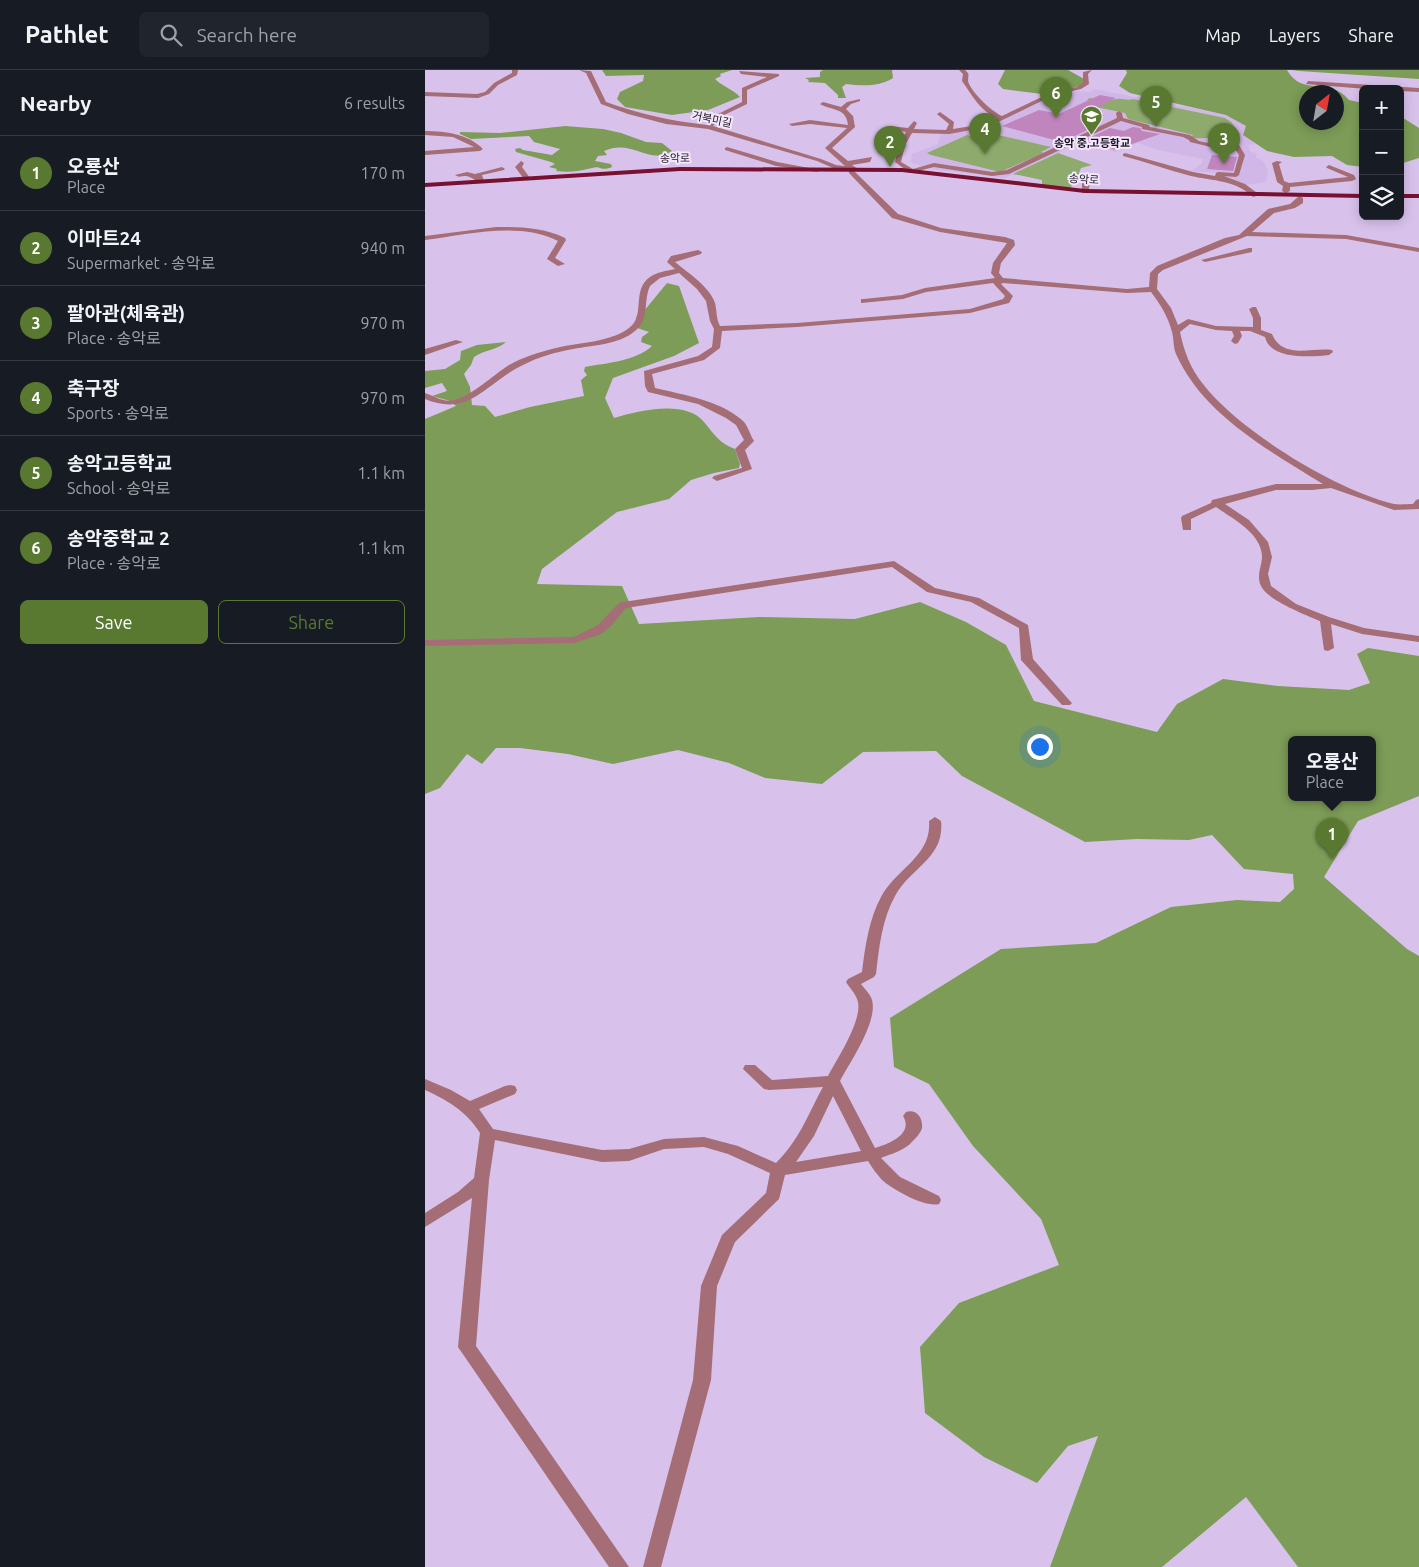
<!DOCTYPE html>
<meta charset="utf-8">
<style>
:root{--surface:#171b24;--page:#20242c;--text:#f1f3f6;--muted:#9ea1a6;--line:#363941;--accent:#5a7930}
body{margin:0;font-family:Ubuntu,"Noto Sans KR",sans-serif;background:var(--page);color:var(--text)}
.controls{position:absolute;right:15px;top:15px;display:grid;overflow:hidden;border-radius:8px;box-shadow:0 2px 12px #0003}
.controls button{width:45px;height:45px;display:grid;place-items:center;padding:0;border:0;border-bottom:1px solid var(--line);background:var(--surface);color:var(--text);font:25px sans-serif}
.compass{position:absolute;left:874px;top:15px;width:45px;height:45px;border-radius:50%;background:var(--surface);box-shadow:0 2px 12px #0003;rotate:31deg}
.you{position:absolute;left:614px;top:676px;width:18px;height:18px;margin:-12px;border:4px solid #fff;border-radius:50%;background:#1a73e8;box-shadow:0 0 0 8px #1a73e833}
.badge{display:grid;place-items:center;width:32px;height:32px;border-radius:50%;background:var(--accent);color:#fff;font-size:16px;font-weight:700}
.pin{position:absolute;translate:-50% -41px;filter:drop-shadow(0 1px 2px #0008)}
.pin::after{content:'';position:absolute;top:26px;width:18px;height:15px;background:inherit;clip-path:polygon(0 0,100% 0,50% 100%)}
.popup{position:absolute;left:863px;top:666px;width:88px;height:65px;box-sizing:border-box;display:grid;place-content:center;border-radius:8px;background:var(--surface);filter:drop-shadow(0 1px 4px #0005);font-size:16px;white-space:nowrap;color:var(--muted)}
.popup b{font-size:19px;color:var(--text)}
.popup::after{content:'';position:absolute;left:50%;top:100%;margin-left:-10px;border:10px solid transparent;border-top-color:var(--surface)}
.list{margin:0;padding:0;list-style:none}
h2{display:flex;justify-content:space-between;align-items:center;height:65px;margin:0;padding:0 20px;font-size:21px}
h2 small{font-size:16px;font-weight:400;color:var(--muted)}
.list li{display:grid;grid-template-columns:32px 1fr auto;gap:15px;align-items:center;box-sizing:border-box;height:75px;padding:0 20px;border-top:1px solid var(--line)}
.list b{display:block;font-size:19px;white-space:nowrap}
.list p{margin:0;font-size:16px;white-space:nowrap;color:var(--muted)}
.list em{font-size:16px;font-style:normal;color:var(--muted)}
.actions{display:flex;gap:10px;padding:15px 20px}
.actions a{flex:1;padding:11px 0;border:1px solid var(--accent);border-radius:8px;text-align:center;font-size:18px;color:var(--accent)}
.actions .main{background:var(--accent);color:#fff}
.icon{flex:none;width:28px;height:28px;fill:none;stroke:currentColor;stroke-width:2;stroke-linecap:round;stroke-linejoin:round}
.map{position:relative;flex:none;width:994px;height:1497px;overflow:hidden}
header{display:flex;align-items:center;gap:30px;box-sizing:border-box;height:70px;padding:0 25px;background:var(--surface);border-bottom:1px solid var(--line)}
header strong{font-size:24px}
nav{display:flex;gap:28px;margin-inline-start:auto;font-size:18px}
.search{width:350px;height:45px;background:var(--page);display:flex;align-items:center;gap:12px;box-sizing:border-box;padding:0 18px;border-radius:8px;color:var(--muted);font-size:19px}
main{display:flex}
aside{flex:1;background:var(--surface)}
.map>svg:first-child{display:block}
</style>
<header>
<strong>Pathlet</strong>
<div class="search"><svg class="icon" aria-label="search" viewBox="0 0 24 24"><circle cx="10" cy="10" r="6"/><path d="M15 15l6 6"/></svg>Search here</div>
<nav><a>Map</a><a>Layers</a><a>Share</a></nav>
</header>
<main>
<aside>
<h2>Nearby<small>6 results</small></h2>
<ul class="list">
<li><span class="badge">1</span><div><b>오룡산</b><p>Place</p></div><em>170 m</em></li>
<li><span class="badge">2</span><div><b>이마트24</b><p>Supermarket · 송악로</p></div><em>940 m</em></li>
<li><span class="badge">3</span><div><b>팔아관(체육관)</b><p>Place · 송악로</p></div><em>970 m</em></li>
<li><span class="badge">4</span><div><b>축구장</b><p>Sports · 송악로</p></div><em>970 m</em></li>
<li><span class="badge">5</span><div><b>송악고등학교</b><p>School · 송악로</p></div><em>1.1 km</em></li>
<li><span class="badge">6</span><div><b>송악중학교 2</b><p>Place · 송악로</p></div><em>1.1 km</em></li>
</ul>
<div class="actions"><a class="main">Save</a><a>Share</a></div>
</aside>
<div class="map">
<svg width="994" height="1497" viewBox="0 0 994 1497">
<rect width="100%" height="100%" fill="#d8c2eb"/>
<polygon fill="#d1b7e7" points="669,19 802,45 821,56 818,65 830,74 823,75 825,81 832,84 831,87 839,92 843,101 841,112 821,115 789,107 791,103 767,101 777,93 778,89 733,80 713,73 690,82 659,71 580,108 513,100 486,93 487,84 513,74 516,63 563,57 618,31 636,25 642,26 651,21 664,22"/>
<g fill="#8eab6d">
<path d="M664,28C675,30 682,31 692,29C698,28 702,31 708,29L800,48L806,52L815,64C801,74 797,68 782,68C776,68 772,69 766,67L768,65L703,49L700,43L661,35L664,33L662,31Z"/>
<polygon points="560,62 626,77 616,82 619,83 575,102 506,85 502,83 542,65 549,67"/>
<polygon points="633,83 667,95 656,98 654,103 657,106 648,107 646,118 617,115 617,110 588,104"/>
</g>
<g fill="#7d9c57" fill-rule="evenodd">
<path d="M177,0H307L295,4L296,6L290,9C298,17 308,19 315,27L283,40L247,45L200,37L192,29L195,22L218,11L219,5L181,6Z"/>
<path d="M398,0H467L468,8C454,17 437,16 421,14L417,17L421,28H413V25L400,13L383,12L384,10L380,8L395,7V2Z"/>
<polygon points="580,0 643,0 661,10 661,14 625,25 578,19 573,14"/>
<path d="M701,0H862C878,28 903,5 924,30L938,33V97L922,95L907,86L869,87L842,81L818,65L821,56L801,45L705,23L694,16L702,3ZM882,22H912V52H882Z"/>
<polygon points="867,0 994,0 994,9 874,1"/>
<polygon points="975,46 994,58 994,88 975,94"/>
<path d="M140,56L178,59L196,63L221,72L237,73L247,81C224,96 207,68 179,81L182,85L173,86L170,91L186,94L187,97C174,102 177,95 167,98C154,101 145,103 131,101L132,99L124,97L130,94L126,92L91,82L90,79L95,78L98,80L127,85L135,79L109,72L104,66L46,69L35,64V62L75,63Z"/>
<path d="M242,213L254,216L274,273L249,286L188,308L180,328L189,348C213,341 260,329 279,352C288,363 295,374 310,379L315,394L314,398L289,403L266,410L244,429L192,442L117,499L112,514L197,516L214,554L334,547L430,549L495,532L541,552L581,575L609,631L732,662L752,634L798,609L853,616L924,620L945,613L932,584L943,578L994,586V726L933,751L899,807L982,879L994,886V1497H873L821,1427L737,1497H625L673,1366L643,1376L612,1413L559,1387L500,1343L495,1277L534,1233L634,1195L616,1149L548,1076L504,1014L469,997L465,948L576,879L671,873L746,837L812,830L855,832L869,819L868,804L819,799L787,765L764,770L712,769L660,772L537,706L511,681L438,682L397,714L340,708L304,693L253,680L188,694L143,684L95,678H71L57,694L42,684L15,718L0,724V349L31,336L25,331L7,326L22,321L17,313L0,318V301L20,299L35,290L36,281L52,275L81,272C72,280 59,280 49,287L46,295L39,304L45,317L47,335L60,336L70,347L105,337L159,326L156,310L162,305L159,301L160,297C181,293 211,291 227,276L216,272L217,267L224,262L212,258L214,252L211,247L219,241ZM867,670H947V728H867Z"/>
</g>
<g fill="#bf85bc">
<polygon points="675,25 691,28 664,42 679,45 664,52 671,56 637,72 577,56 614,40 634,44"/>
<polygon points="708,57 715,58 717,61 735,64 690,80 662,69 685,58 699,61"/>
<polygon points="787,85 812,87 808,101 782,99"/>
</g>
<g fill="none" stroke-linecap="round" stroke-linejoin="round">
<g fill="#a56d76" fill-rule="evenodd">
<polygon points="87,0 93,0 92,5 73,15 64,24 53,28 0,26 0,22 52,24 60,22 69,13 87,3"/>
<path d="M154,0L166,1L181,32C214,44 247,51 282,55L293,44L317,32V18L342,7L316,4L314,1L354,4V6L322,20V34L297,46L288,56L396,89L411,95L420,96L400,78L422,58L385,54L367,56L364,54L385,50L423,55C421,37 407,41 395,34L398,32L416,37L422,32L435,29V31L426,34L421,39L428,46L430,57L407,78L423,91L447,87L445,92L427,95L433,99L429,101L473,144L516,158L580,167L589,170L590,175L576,193L574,203L578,208L702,219L724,217L725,203L732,196L800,168L814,165L843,139L865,134L874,126L878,128V133L870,138L849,143L827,162L921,165L994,178V182L921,169L822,166L738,200L733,204L732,219L746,238L753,255L763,249L791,256L828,257V248L824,239L828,237H831L836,248V260L847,264C858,290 887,277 907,280L908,282L904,285C887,287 845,290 840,267L825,261H815L817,266L813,273L810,274L806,271L809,266L807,261L791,260L765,254L755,262C759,281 765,298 778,314C814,361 911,420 969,434C975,435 982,434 988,434L991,430L994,429V439L969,440L906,418L887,420H851L800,434L824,450L843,472L847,487L843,504L846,516L871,534L904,547L939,558L994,566V572L937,564L906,554L909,578L903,581L899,580L895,551C881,545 842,530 836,516C831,505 837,497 837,486C836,463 808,449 791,437L766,449V460H758L756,448L757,446L786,433L787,430L851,414H898C845,381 778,345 751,284C748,277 749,269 747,262C743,246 735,234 726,222L702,223L578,213L576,214L588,226L584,233L545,243L372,257L297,261L295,278L279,290L227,304L230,318C259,325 294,330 317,350C323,355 325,365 329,371L320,380L327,399L292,411L287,408L289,406L317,398L310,379L319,370L311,355L301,348L273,334L223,322L220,316L219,301L273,286L287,277L289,259L285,251L281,231L272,219L254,203L235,208L225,216C218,231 225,250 210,261C193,275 169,275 148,279C131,282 113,287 98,295C61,312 45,348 0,329V323C9,326 19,333 29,330C47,326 68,305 84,295C98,287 115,282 131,278C154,272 184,273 204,258C221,246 206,220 225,207C232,202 241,201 250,199L242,192L246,186L273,180L277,182L276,184L250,192C263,203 284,216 290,233C292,241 291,249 295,256L372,253L545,239L578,229L580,226L568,213L501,222L478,229L436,233V229H439L477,225L500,218L570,208L566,203L568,193L582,173L515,162L467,148L424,103V100L408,98L392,91L283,59L241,54L203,44L176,34L161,3Z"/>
<path d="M534,0H540L543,3C544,5 543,8 543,11C546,22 566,41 577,46L623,24L652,17L658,13V2L667,0L663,4L664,14L656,19L627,26L563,57L524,64L487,63L480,75L476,92L488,99L509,93L567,102L582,100L692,48L691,43L694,41L697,43L698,48L724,55L725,57L765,65L774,71L802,77L814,75L820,85L814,105L811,107L799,106L820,114L835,125L828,127C811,110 788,111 766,106C743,100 721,92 698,86V84L700,83L768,102L790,106L791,103L793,102L809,103L814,85L810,79L802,81L765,72L764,70L758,67L717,59V57L696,51L584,104L567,106L509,97L485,103L470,92L474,75L481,62L465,58V56L483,58L489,51L492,53L489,59L521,60L524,54L513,45L512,44L515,42L529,52L528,59L559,54L572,48C555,41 547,25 537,11L538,4Z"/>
<polygon points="883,11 994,18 994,22 975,21 975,19 941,19 881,14"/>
<path d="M0,61C21,61 43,64 58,79L55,81L0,85V81L49,77L28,67L0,65Z"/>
<polygon points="302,77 352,92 395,100 392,102 351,96 300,80 300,78"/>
<polygon points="96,91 99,93 97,97 105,108 103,109 99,109 90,97"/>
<polygon points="852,91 857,92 854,94 859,111 864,113 923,107 902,98 901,97 904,95 929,105 931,109 927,111 865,117 865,121 861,123 857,121 858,116 852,112 847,93"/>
<path d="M77,97L80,99L79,100L57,105L59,111L55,113C51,111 47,107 41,106C36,106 34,108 30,105L42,102L50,104Z"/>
<polygon points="665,104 670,105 665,113 663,123 657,123 657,113"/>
<path d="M71,157C95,157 117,157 140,168L141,170L130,188L140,194L133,196L122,189L133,171C93,151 42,165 0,170V166Z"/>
<polygon points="824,178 827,178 827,182 780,192 776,190"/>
<polygon points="31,270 38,272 0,285 0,279"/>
<polygon points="469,491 510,518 554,528 603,555 608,589 645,631 647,633 645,635 637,635 596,590 594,558 546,532 502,522 467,497 201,538 186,556 176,564 149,573 0,576 0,570 149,567 173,555 194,533 198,532"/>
<path d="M510,747L516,751C520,788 485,798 470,826C457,849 454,878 451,904L449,907L436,914C439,918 446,925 447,930C453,952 425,992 415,1011L450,1078C464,1074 489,1064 478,1046L481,1042C491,1039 498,1047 497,1058C496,1063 489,1070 485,1074C477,1081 466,1084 456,1088L475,1107L514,1126L516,1130L514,1134C500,1138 467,1119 457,1110C452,1104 447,1098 443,1091L360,1105L354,1129L310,1172L292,1216L286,1310L236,1497H218L268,1310L276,1216L297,1165L341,1123L345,1103L303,1084L279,1077L239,1079L204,1091L177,1092L70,1070L64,1110L51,1276L204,1497H184L33,1277L47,1128L0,1157V1143L33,1122L49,1108L55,1063C41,1041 24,1031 0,1020V1009L26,1020L45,1031L80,1016L85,1015L90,1016L92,1020L90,1024L54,1039L68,1059L177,1080L204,1079L239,1069L279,1067L313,1076L351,1093C375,1069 382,1046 398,1017L344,1020L339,1019L318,999L320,995H330L347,1010L403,1006C412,989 440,947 432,929C430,923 424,917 421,912L423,909L437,902C440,877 444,849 456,827C471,799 507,786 504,751ZM408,1026L436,1081L371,1092L389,1066Z"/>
</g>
<g fill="#781032" fill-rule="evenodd">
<polygon points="255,97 477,98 660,119 938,124 938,128 660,123 477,102 255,101 0,117 0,113"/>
<rect x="975" y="124" width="19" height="4"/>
</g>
</g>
<defs>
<symbol id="school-pin" viewBox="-11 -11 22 30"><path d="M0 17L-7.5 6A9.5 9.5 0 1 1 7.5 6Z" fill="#5a7930" stroke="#f3e8fd"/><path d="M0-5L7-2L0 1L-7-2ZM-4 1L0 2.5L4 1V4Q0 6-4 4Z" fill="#fff"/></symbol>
</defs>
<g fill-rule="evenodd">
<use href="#school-pin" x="654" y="34" width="25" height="34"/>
</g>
<g text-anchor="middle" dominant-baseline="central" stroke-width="4" stroke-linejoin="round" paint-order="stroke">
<g font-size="11" fill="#1b1321" stroke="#f3e8fd">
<text transform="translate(287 49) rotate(12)">거북미길</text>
<text transform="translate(250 88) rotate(-1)">송악로</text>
<text transform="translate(659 109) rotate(4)">송악로</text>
</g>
<g font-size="11" font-weight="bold" fill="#1b1321" stroke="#f3e8fd">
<text x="667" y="73">송악 중,고등학교</text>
</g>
</g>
</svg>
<div class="controls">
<button>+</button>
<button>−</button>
<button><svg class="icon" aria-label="layers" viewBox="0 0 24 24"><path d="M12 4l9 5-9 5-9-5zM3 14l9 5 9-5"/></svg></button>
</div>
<svg class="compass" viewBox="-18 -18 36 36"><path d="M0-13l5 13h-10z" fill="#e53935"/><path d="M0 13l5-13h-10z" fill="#9ea1a6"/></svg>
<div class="you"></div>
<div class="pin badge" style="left:907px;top:789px">1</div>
<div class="popup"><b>오룡산</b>Place</div>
<div class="pin badge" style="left:465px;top:97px">2</div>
<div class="pin badge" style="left:799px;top:94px">3</div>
<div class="pin badge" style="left:560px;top:84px">4</div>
<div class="pin badge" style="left:731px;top:57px">5</div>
<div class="pin badge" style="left:631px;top:48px">6</div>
</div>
</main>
